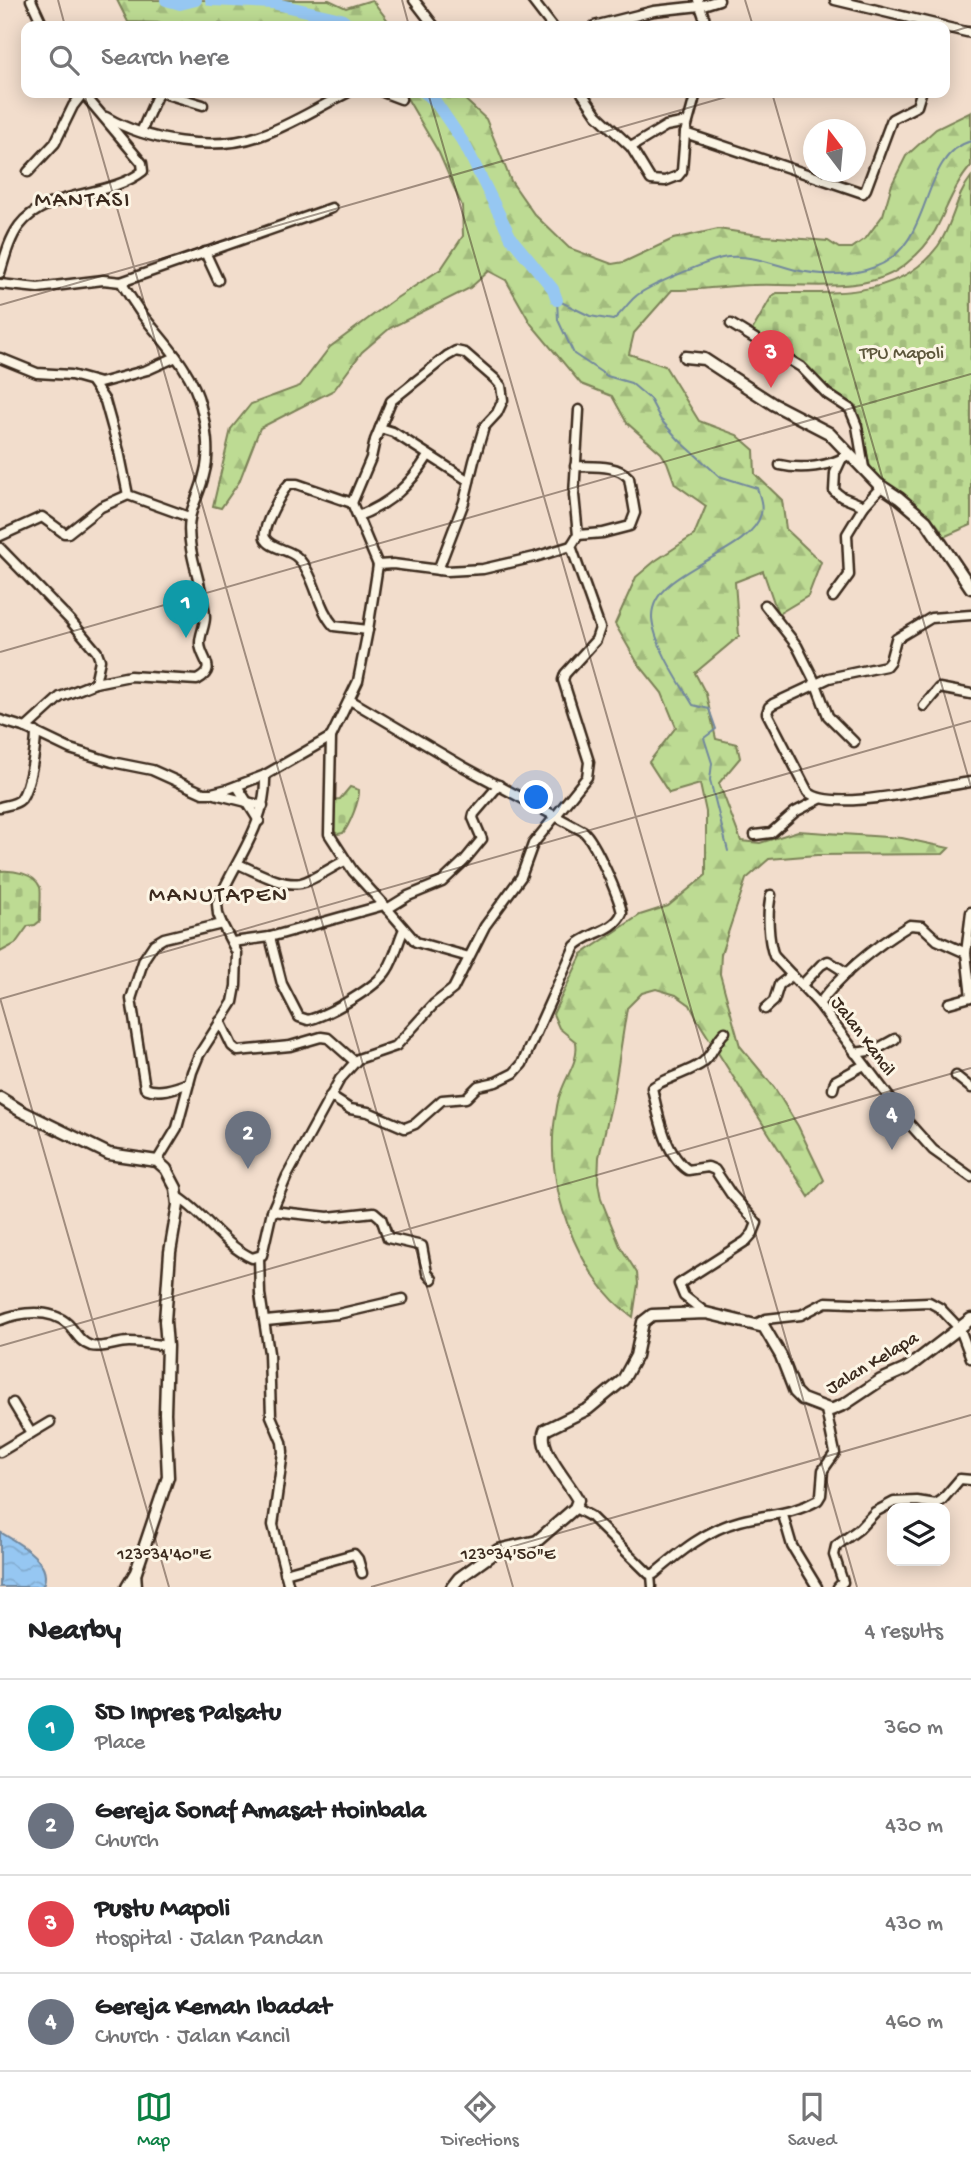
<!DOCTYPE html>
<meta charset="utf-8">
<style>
:root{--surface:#fff;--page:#f6f6f6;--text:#202124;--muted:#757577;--line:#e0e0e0;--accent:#0b8043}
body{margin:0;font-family:"Gochi Hand",sans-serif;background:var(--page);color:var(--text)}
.controls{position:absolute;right:21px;bottom:21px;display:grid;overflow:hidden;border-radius:14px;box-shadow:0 4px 18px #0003}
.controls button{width:63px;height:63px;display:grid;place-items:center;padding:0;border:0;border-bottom:2px solid var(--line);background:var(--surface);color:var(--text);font:35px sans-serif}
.compass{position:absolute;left:803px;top:119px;width:63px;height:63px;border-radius:50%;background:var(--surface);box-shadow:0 4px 18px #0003;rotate:344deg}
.you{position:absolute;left:537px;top:798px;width:24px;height:24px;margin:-18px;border:5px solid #fff;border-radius:50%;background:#1a73e8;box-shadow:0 0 0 10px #1a73e833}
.badge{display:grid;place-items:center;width:46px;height:46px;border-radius:50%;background:var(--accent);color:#fff;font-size:23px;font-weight:700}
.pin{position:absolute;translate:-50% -58px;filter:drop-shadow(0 2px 4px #0008)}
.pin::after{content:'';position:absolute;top:37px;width:24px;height:21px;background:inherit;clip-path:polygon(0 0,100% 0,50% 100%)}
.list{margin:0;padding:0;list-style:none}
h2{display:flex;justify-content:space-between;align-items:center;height:91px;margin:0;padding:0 28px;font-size:30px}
h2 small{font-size:23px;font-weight:400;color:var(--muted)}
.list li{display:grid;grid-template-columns:46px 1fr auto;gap:21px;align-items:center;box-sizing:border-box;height:98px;padding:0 28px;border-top:2px solid var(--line)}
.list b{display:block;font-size:26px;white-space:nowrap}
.list p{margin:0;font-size:23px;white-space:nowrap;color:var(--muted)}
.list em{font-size:23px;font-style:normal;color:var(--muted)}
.icon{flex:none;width:38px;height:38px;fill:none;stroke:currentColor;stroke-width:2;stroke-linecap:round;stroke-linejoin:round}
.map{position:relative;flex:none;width:971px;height:1587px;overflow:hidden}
.search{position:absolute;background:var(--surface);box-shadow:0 4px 18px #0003;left:21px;right:21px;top:21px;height:77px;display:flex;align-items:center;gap:18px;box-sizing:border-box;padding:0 24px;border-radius:14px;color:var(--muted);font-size:26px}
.sheet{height:483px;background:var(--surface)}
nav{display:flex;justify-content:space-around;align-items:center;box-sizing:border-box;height:98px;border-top:2px solid var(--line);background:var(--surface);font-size:19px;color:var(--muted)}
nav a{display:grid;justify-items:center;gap:4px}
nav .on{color:var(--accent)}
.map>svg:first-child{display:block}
</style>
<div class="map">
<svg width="971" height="1587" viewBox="0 0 971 1587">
<defs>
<pattern id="forest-firs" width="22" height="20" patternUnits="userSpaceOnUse" patternTransform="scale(1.75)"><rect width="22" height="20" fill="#bddb93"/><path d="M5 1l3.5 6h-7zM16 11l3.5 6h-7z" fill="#a3bc7e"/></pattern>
<pattern id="cemetery-stones" width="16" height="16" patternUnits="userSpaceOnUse" patternTransform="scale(1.75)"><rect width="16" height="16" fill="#bddb93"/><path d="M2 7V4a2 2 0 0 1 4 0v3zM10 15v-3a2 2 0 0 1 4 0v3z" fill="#a3bc7e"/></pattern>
<pattern id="water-waves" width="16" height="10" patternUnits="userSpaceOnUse" patternTransform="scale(1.75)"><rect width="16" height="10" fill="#96c7f2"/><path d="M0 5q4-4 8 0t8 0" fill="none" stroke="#82abcf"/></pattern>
</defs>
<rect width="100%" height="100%" fill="#f2ddcc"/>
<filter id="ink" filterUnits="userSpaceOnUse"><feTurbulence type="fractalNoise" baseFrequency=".0143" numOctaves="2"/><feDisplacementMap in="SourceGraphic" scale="14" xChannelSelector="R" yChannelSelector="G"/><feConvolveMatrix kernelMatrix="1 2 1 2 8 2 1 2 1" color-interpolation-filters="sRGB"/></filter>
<g filter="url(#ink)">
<g fill="url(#forest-firs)" stroke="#7c8258" stroke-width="2">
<polygon points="117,0 329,0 346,8 372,0 392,26 270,26 128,22"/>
<path d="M404,93H458L486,119L511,181L534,214L569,248L612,264L624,262L673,239L718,229L765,236L828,241L839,248H852L866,238L883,215L892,184L906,156L936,129L971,112V166C954,185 947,209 935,231C929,242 917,255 907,263C869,297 798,282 752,285C725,286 699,290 672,290L634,333L629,354L665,366L699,421L737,435L754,450L755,474L782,500L786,529L821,562L808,596L778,614L763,571L735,582L739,636L695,673L706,694L716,739L737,744L740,758L719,783L741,841L760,843L798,831L902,838L949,848L943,854L817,855L769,859L746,879L721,954L720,974L740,1046L774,1087L798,1126L824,1180L809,1197L698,1021L690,1005L676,995L656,989L642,993L627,1008L613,1097L599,1157L598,1182L601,1199L620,1246L637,1273L638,1284L633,1317C576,1278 542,1179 556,1113C557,1106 558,1098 561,1092C567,1074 579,1061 576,1042L559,1028L553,1014L582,954L640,915L668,906L706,875V812L700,784L669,793L649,762L676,727L662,693L637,662L615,624L636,577L655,561L694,535L706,506L675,484L667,462L661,453L627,423L612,396L581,384L531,324L506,280L489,271L470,288L390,328L362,352L334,390L260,428L239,482L221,508L213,506L231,429L251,404L300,386L330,347L392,301L441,269L463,236L462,206L439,153Z"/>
</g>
<g fill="url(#cemetery-stones)" stroke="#7c8258" stroke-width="2">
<path d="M971,177V525L941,538V530L935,522L871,471L856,406C817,386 792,348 750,334L772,296L777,293C835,293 900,298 938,246C953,225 955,197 971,177Z"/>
<path d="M350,787L359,790C360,800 349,826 343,833L338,834L333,831L331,800L340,799Z"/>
<path d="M0,871C13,870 34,873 40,887C42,893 39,913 40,921L35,925L28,926L15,944L0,952Z"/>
</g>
<path fill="url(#water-waves)" stroke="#72889d" stroke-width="2" d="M0,1532C17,1542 56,1563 42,1587H0Z"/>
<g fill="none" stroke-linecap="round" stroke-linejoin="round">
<g stroke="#72889d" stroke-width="2">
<path d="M557,300L558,320L574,354L607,376L631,383L650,399L661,420L679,440L719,476L757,488C760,497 763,505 761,514C750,556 650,569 652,618C654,644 679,682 693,705L709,709L716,729L704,738L712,763L710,780L728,851"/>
<path d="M557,300L590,316L613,320C622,313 627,304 635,297C645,287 714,258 728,257C752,255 773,264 796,270C820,276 852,276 875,267C935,245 918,156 971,141"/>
</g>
<g stroke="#96c7f2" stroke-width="12">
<polyline points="166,0 180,4 196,0"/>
<polyline points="211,0 272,3 341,19 351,26"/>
<polyline points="425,93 435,101 465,145 511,238 553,289 557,300"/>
</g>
<defs>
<polyline id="pedestrian" points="651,1575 652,1587"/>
<g id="minor">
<polyline points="31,0 43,26"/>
<polyline points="414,0 434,26"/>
<polyline points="532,0 552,26"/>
<polyline points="698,0 707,26"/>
<polyline points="835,0 943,26"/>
<polyline points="594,26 654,11 700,6 719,0"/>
<polyline points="945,27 971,33"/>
<polyline points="163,93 203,105"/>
<polyline points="385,93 401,99"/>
<polyline points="582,93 597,115 631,147 651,180 665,181 678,176 682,171 685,133 696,93"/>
<path d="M106,117C147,141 212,152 259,136C290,126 318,107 347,93"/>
<polyline points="141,132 158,93"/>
<polyline points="685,133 863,193 866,189 892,119 917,106 921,93"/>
<polyline points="631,147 666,126 687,122"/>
<polyline points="28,172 55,143 73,106 83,93"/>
<polyline points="205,252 218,280"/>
<path d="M0,273C5,257 9,240 19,226C47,189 108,199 143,171L142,163L83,93"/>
<polyline points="121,282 332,208"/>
<path d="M0,284L38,288L103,280L121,282C127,292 134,303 141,313C164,343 192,369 201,407C206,425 210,453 205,471C198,505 184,509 191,549C195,572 204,594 205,617C205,626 200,634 200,643C200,659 219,668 197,680L130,676L95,683L60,697L26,728L0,720"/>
<polyline points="731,324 801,367 827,394 850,409 857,426 864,468"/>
<polyline points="0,358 37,373 71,375 100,383 147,370 176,357"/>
<polyline points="92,382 105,401 119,451 128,495 189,517"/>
<polyline points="380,428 393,432 469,481"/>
<polyline points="842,458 835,473 834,491 842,497 864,506"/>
<path d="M780,465C801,470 830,467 848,455"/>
<path d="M575,466C592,467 617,464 629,478L635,513L630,526L603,533L578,535"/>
<polyline points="352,503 371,458 375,440 391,401 447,356 456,351 465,353 495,379 501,386 503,400 497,413 484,427 474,461 464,502 438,570"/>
<polyline points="352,503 378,565"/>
<path d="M358,516C390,504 410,485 428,456"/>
<polyline points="0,536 42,517 64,533 68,533 101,507 128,495"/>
<polyline points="0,548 70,620 97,652 100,660 95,683"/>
<polyline points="833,597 849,575 847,534 864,506 881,487"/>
<polyline points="765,605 797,646 816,684 828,716 854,742"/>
<path d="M971,615L931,618L896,639L890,661L886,666L829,678L773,704L769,707L767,713L808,792C832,814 937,786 971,782"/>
<polyline points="368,630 378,565 393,564 447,571 483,569 535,557 571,546 578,535 574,495 579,410"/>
<polyline points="924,706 939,688 971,694"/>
<path d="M26,728L70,749L112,762L152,770L203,793H212L228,789L265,775L331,737L358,681L368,630L334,626C317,607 316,577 298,558C290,549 270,549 265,538C261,529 282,491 289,484H297L352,503"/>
<polyline points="237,786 259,821"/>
<polyline points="215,794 263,806"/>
<path d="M0,807C7,805 17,804 21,799C30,786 36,748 36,732"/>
<polyline points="755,835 771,833 795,812 820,799"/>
<path d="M238,864C256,871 281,887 301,883C314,880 333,866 345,861"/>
<path d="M771,895C767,912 768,940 774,956L819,1004L907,1121L933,1150L971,1177"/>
<polyline points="384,905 416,942 469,957"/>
<polyline points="387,909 408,896 442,882 464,861 482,839 473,818 474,814 499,785"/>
<polyline points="971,912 966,953 971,997"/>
<path d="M270,937L282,984L299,1017L308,1020C328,1015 376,988 387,970C395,958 398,942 404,929"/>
<polyline points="233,942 270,937 384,905 353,871 329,834 331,737"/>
<polyline points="802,985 821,965 828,961 847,973"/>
<polyline points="949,1003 971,997"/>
<path d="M819,1004C842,973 877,945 910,925L922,926L937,940L966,953"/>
<polyline points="765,1009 774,1001 779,985 792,975"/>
<polyline points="220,1021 232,1046 238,1051 290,1046 321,1037 328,1038 354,1061"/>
<polyline points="855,1053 875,1050 895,1039"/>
<polyline points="956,1076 971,1088"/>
<path d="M189,1083C175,1088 159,1094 145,1088L131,999L144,959L154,944L164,938L222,924L218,914L217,904C235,860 267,825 265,775"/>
<polyline points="833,1089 835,1081 864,1065"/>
<path d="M330,1096L350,1109L368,1112L405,1128L415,1124L442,1100L466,1098L478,1086L496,1082L514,1073L522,1064L575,946C589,932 614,932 622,913C619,897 595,841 583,831L464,767L350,700"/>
<polyline points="157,1161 177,1128 192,1072 199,1055 233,1002 236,986 237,953 222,924"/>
<path d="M178,1197C205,1214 222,1244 252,1258L262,1255L272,1211L287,1176L340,1079L358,1059L396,1046L434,1004L453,989L485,926L521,877L533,844L587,777L589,762L563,680L565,674L596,640L600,628L571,546"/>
<polyline points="272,1211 328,1217 374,1212 381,1218 388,1238 422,1246 427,1273 432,1279"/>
<polyline points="259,1257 260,1294 269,1353 271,1416 282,1442 283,1452 273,1525 289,1587"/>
<path d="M706,1313L684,1296L679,1284L746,1241L753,1233L757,1223L731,1194L715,1170L708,1167L688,1170C665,1155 658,1114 652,1088C658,1081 690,1072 702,1063C713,1055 715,1041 725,1032"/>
<path d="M0,1320C20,1312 50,1308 68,1324C76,1332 79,1342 91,1346C104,1349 116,1342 129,1342C141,1342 154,1344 167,1346"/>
<polyline points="266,1321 338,1314 403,1299"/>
<polyline points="756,1324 766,1319 801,1315 826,1302 877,1304 929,1302 940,1308 960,1329 971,1358"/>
<polyline points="13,1403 31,1433"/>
<polyline points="0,1452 50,1422"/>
<path d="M575,1508L590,1516L649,1574H654C680,1552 706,1530 740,1521C770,1513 790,1516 818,1500L821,1495L823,1470L835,1453L826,1410"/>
<polyline points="783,1515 792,1546 817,1587"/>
<polyline points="136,1572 137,1587"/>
<polyline points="285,1573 354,1554 358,1559 362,1573"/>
<polyline points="838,1587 843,1582 834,1555 836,1546 859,1529 875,1512 894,1502 917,1501 936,1504 942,1500 960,1479 971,1480"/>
</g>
<g id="tertiary">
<polyline points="685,357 704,359 773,404 829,433 878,484 899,498 926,521 971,588"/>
<polyline points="0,1098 21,1111 109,1154 157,1161 166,1169 176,1188 178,1205 170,1252 165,1321 167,1346 165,1413 168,1477 136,1572 127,1587"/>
<path d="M452,1587L459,1578L498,1550L537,1541L575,1508L578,1500C569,1482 537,1450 545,1430L588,1409L623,1380L636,1356L643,1322L652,1315L706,1313L764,1327L781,1356L795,1392L802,1399L831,1410L845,1404L881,1380L906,1369L971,1319"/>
</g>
</defs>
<use href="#pedestrian" stroke="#3b2a1e" stroke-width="11"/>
<use href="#minor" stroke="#3b2a1e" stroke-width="13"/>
<use href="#tertiary" stroke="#3b2a1e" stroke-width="15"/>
<use href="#pedestrian" stroke="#fcf5e5" stroke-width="6"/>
<use href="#minor" stroke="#fcf5e5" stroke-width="8"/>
<use href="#tertiary" stroke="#fcf5e5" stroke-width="10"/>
</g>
</g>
<path fill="none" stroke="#3b2a1e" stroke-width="2" stroke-opacity="0.45" d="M58,0L65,26M402,0L409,26M745,0L753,26M945,34L971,26M84,93L513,1587M428,93L857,1587M772,93L971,787M0,305L740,93M0,652L971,374M0,998L169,1587M0,999L971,721M0,1346L971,1068M371,1587L971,1415"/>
<g text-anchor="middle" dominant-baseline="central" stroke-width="6" stroke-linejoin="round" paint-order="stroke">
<g font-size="19" fill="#5c563b" stroke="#fcf5e5">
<text x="902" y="354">TPU Mapoli</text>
</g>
<g font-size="19" fill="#3b2a1e" stroke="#fcf5e5">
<text transform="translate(862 1037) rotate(53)">Jalan Kancil</text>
<text transform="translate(873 1364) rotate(-31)">Jalan Kelapa</text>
</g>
<g font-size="23" letter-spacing="2" fill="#3b2a1e" stroke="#fcf5e5">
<text x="83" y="201">MANTASI</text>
<text x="219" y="896">MANUTAPEN</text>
</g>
</g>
<g font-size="18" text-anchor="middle" fill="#3b2a1e" stroke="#fcf5e5" stroke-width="6" stroke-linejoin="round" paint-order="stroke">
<text x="164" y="1559">123°34'40"E</text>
<text x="508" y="1559">123°34'50"E</text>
</g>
</svg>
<div class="controls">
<button><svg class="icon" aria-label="layers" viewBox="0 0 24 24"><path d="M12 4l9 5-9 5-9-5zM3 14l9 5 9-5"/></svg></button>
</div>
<svg class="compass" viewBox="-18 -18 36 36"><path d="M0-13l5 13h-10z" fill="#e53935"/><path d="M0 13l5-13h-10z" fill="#757577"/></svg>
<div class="you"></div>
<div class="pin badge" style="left:186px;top:638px;background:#0f9aa8">1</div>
<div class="pin badge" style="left:248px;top:1169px;background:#6b7280">2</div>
<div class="pin badge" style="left:771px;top:388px;background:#e0444e">3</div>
<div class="pin badge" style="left:892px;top:1150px;background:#6b7280">4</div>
<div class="search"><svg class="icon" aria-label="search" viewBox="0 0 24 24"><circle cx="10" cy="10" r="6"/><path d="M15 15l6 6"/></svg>Search here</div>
</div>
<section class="sheet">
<h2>Nearby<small>4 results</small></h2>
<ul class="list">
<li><span class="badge" style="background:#0f9aa8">1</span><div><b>SD Inpres Palsatu</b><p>Place</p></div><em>360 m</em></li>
<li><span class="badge" style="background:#6b7280">2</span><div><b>Gereja Sonaf Amasat Hoinbala</b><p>Church</p></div><em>430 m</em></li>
<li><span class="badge" style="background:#e0444e">3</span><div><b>Pustu Mapoli</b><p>Hospital · Jalan Pandan</p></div><em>430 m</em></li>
<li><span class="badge" style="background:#6b7280">4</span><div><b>Gereja Kemah Ibadat</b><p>Church · Jalan Kancil</p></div><em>460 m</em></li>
</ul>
</section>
<nav>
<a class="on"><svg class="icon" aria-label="map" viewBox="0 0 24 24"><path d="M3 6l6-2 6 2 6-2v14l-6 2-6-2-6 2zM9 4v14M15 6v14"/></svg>Map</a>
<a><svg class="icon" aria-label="directions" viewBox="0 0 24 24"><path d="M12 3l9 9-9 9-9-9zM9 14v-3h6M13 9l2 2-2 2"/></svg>Directions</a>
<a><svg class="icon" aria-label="saved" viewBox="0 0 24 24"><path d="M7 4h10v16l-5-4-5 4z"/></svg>Saved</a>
</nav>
